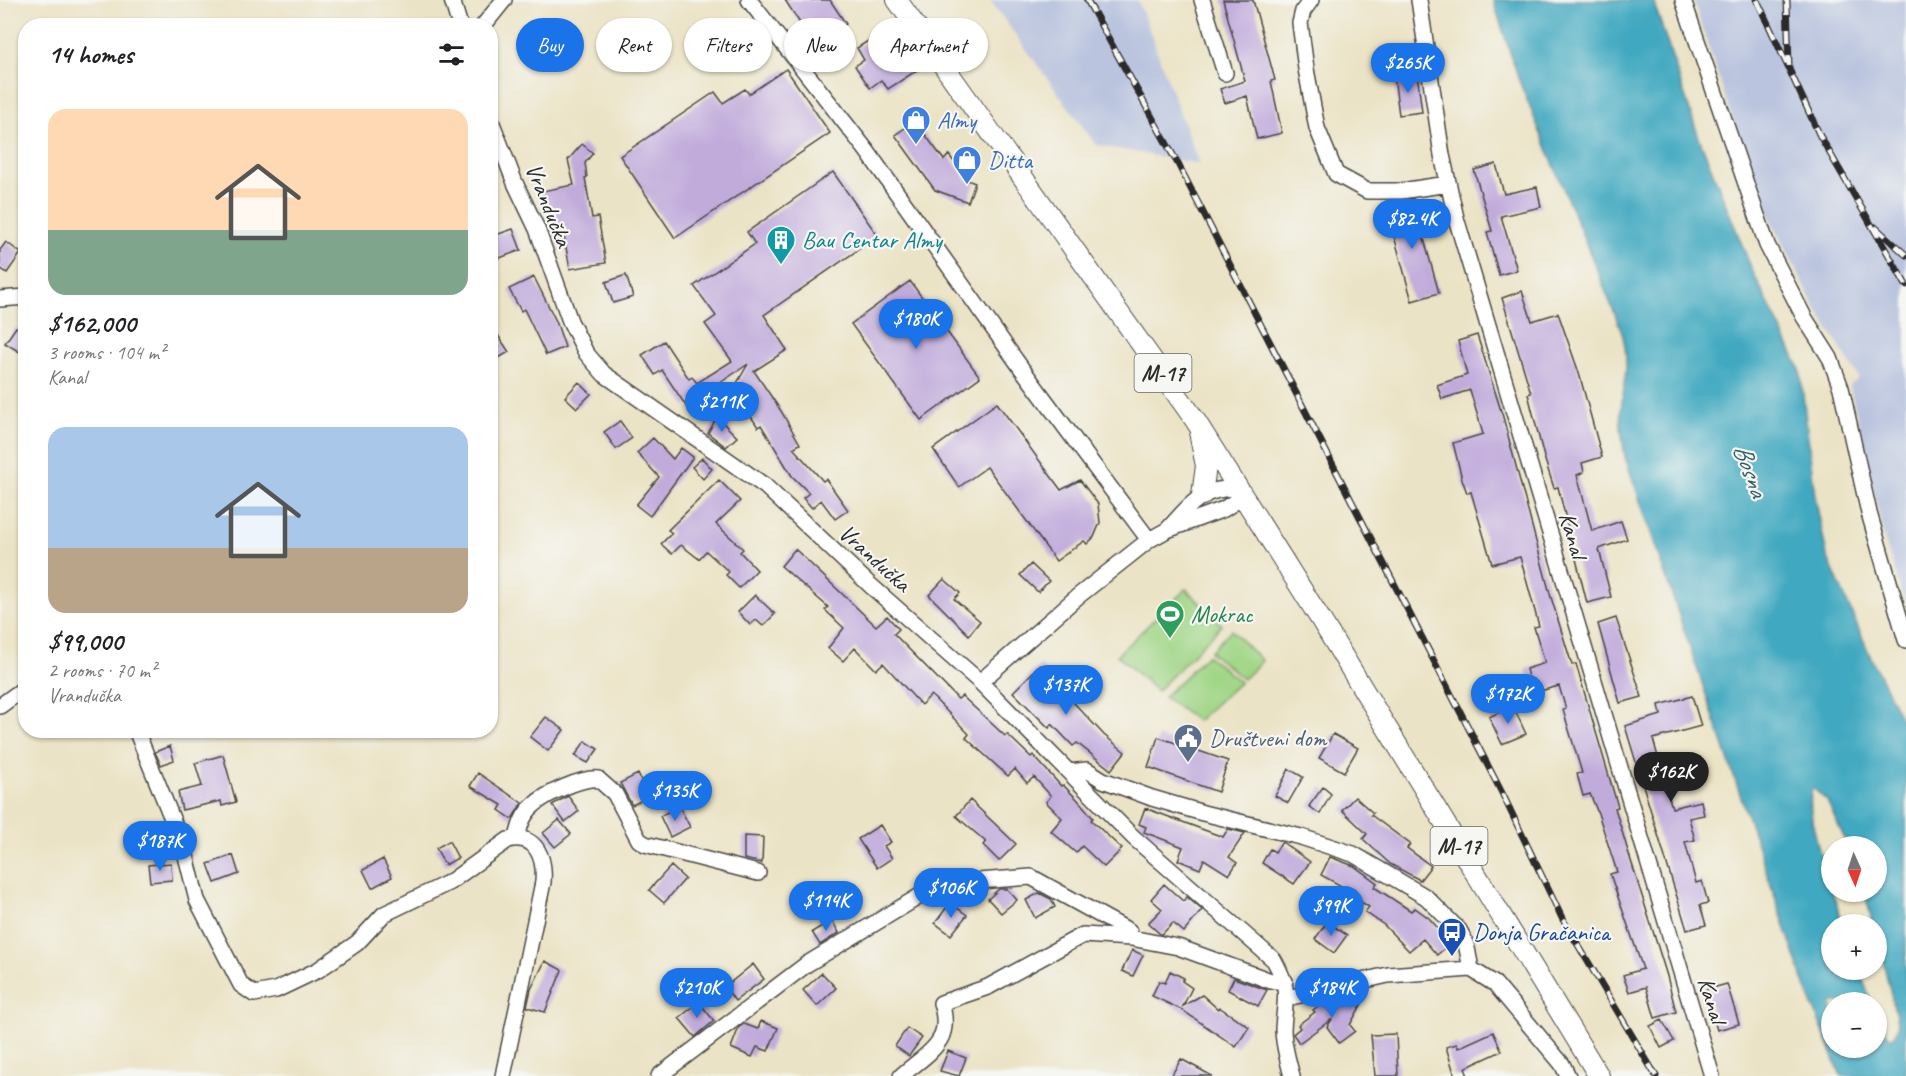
<!DOCTYPE html>
<html lang="en">
<head>
<meta charset="utf-8">
<style>
  :root { --surface:#fff; --page:#f6f6f6; --text:#202124; --muted:#757577; --accent:#1a73e8 }
  body { margin:0; font-family:Caveat,sans-serif; background:var(--page); color:var(--text); height:100vh; display:flex; flex-direction:column; font-size:22px; white-space:nowrap }
  * { box-sizing:border-box; margin:0 }
  p { font-size:20px; color:var(--muted) }
  .icon { flex:none; width:33px; height:33px; fill:none; stroke:currentColor; stroke-width:2; stroke-linecap:round; stroke-linejoin:round }
  .map { position:relative; flex:1; overflow:hidden }
  .drawer { position:absolute; left:18px; top:18px; width:480px; height:720px; display:flex; flex-direction:column; background:var(--surface); border-radius:24px; box-shadow:0 2px 4px #0004 }
  .drawer>* { flex:none }
  .banner { position:absolute; left:516px; top:18px; width:570px; height:54px; display:flex; gap:12px }
  .needle { width:39px; rotate:177deg }
  .controls { position:absolute; left:1821px; top:836px; display:grid; gap:12px }
  .controls a { display:grid; place-items:center; width:66px; height:66px; border-radius:50%; background:var(--surface); box-shadow:0 2px 4px #0004; font-size:30px }
  .price { position:absolute; translate:-50% -51px; padding:0 14px; border-radius:21px; background:var(--accent); color:#fff; font-size:20px; line-height:39px; filter:drop-shadow(0 2px 3px #0008) }
  .price::after { content:''; position:absolute; left:50%; top:36px; width:18px; height:14px; margin-left:-9px; background:inherit; clip-path:polygon(0 0,100% 0,50% 100%) }
  .price.selected { background:#222; color:#fff }
  ul { padding:0; list-style:none }
  li { display:grid; align-content:center; gap:12px; height:318px; padding:0 30px }
  li span { display:grid; place-items:center; height:186px; border-radius:18px; color:#555 }
  li>.icon { margin-inline-start:auto }
  span .icon { width:108px; height:108px; fill:#fffc; stroke-width:1 }
  li b { font-size:26px }
  h2 { display:flex; justify-content:space-between; align-items:center; height:72px; padding:0 30px; font-size:26px }
  .tag { padding:0 21px; border-radius:27px; background:var(--surface); box-shadow:0 2px 4px #0004; font-size:21px; line-height:54px }
  .tag.selected { background:var(--accent); color:#fff }
  .map>svg:first-child { display:block }
  .industrial { fill:#bac4de }
  .green { fill:#a0d686; stroke:#668058; stroke-width:1.5 }
  .water { fill:#40a8c0; stroke:#366a76; stroke-width:1.5; fill-rule:evenodd }
  .building { fill:#c1abdb }
  .lines { fill:none; stroke-linecap:round; stroke-linejoin:round }
  .minor-casing { stroke:#484742; stroke-width:18 }
  .major-casing { stroke:#484742; stroke-width:22 }
  .minor { stroke:#fff; stroke-width:15 }
  .major { stroke:#fff; stroke-width:20 }
  .rail-casing { stroke:#2b2b2b; stroke-width:7 }
  .rail { stroke:#f6f6f2; stroke-width:4.5; stroke-dasharray:14; stroke-linecap:butt }
  .labels { text-anchor:middle; stroke-width:4.5; stroke-linejoin:round; paint-order:stroke }
  .shield { fill:#f6f6f2; stroke:#686867; stroke-width:1.5 }
  .shield-label { font-size:22px; font-weight:bold; fill:#2b2b2b }
  .shop-label { font-size:24px; fill:#366cbe; stroke:#f6f6f2; text-anchor:start }
  .street-label { font-size:24px; fill:#2b2b2b; stroke:#f6f6f2 }
  .culture-label { font-size:24px; fill:#0d838f; stroke:#f6f6f2; text-anchor:start }
  .leisure-label { font-size:24px; fill:#27864d; stroke:#f6f6f2; text-anchor:start }
  .service-label { font-size:24px; fill:#4e5e75; stroke:#f6f6f2; text-anchor:start }
  .transit-label { font-size:24px; fill:#164399; stroke:#f6f6f2; text-anchor:start }
  .water-label { font-size:26px; font-style:italic; fill:#335d67; stroke:#f6f6f2 }
</style>
</head>
<body>
<div class="map">
<svg width="1906" height="1076" viewBox="0 0 1906 1076">
  <rect width="100%" height="100%" fill="#f6f6f2"/>
  <filter id="ink" filterUnits="userSpaceOnUse"><feTurbulence type="fractalNoise" baseFrequency=".0167" numOctaves="2"/><feDisplacementMap in="SourceGraphic" scale="12" xChannelSelector="R" yChannelSelector="G"/><feConvolveMatrix kernelMatrix="1 2 1 2 8 2 1 2 1" color-interpolation-filters="sRGB"/></filter>
  <filter id="wash" filterUnits="userSpaceOnUse"><feTurbulence type="fractalNoise" baseFrequency=".008" numOctaves="4" result="noise"/><feDisplacementMap in="SourceGraphic" scale="24" xChannelSelector="R" yChannelSelector="G"/><feGaussianBlur stdDeviation="1.35" result="paint"/><feColorMatrix in="noise" values="0 0 0 0 0 0 0 0 0 0 0 0 0 0 0 0 0 1.4 0 .05"/><feComposite in="paint" operator="in"/></filter>
  <g filter="url(#wash)">
    <rect width="100%" height="100%" fill="#ebe3c5"/>
    <path class="industrial" d="M990,0H1138L1199,164L1096,145Z
      M1693,0H1906V606L1883,534L1850,386L1859,378L1814,305L1768,214L1735,127Z"/>
    <path class="green" d="M1186,589L1222,625L1157,691L1117,655Z
      M1231,630L1262,661L1243,679L1210,652Z
      M1207,655L1240,682L1197,721L1164,697Z"/>
    <path class="water" d="M1493,0H1653L1698,135L1753,272L1800,369L1815,496L1827,556L1873,662L1906,729V1076H1841L1807,991L1625,457C1623,442 1619,424 1621,409C1625,380 1630,359 1621,329L1520,83ZM1813,788L1827,801L1848,846H1876V891H1864L1873,924H1876L1877,935L1898,1025L1895,1036L1889,1037L1877,1011L1876,1047H1832V1002H1872L1858,969H1832V924H1843C1835,899 1801,810 1813,788Z"/>
    <g id="blocks">
      <path class="building" d="M785,0H830L846,24L814,45Z
        M1223,0H1253L1275,80L1271,81L1282,133L1257,139L1247,96L1225,103L1220,89L1245,81Z
        M891,26L919,69L888,89L881,80L870,88L855,66L864,60L857,48Z
        M786,69L830,133L675,238L620,156L715,92L723,103L745,89L749,94Z
        M1417,73L1422,112L1399,115L1394,76Z
        M915,121L944,160L949,155L967,180L975,183L968,202L935,190L895,135Z
        M582,144L593,153L585,163L587,177L585,178L592,218L598,217L606,263L570,269L562,226L549,229L542,191L574,185L568,160Z
        M1496,164L1504,194L1537,187L1541,207L1501,216L1517,270L1499,275L1487,232L1492,231L1474,170Z
        M833,172L878,236L764,315L787,350L754,371L781,411L800,444L793,448L823,481L826,479L848,510L835,519L821,500L812,508L803,498L809,493L792,476L761,425L758,427L733,390L748,364L686,406L662,370L655,375L642,355L664,341L689,379L692,377L697,383L732,361L705,324L716,316L694,286L755,244L747,232Z
        M1413,199L1439,293L1412,301L1386,207Z
        M513,229L521,250L497,259L490,237Z
        M6,242L21,253L7,273L0,268V250Z
        M626,275L633,297L613,303L606,282Z
        M534,277L556,321L565,347L546,355L524,309L521,311L509,289Z
        M910,281L980,377L921,420L851,324Z
        M1522,291L1532,321L1558,313L1579,373L1602,457L1582,463L1584,472L1577,475L1592,531L1621,521L1627,539L1599,549L1611,597L1587,603L1558,487L1554,488L1544,457L1528,394L1531,393L1502,298Z
        M490,323L509,352L490,363Z
        M16,327L26,334V356L5,343Z
        M1477,335L1503,417L1550,594L1572,665L1576,664L1618,807L1615,808L1627,848L1667,976L1676,1012L1655,1018L1646,987L1629,992L1623,975L1643,969L1610,874L1617,872L1598,813L1590,794L1583,796L1577,774L1582,773L1563,710L1566,709L1559,686L1532,693L1526,669L1545,663L1534,627L1539,626L1520,557L1492,564L1471,492L1467,493L1462,479L1453,443L1483,434L1470,390L1442,399L1437,385L1467,375L1458,341Z
        M579,382L591,394L577,408L565,397Z
        M997,403L1061,490L1080,480L1098,504L1100,523L1094,537L1087,544L1084,541L1056,561L987,467L959,487L933,449Z
        M717,417L737,437L726,447L708,433Z
        M620,421L632,438L616,449L604,432Z
        M653,438L673,459L681,448L693,457L650,516L636,505L659,477L637,453Z
        M702,458L712,469L703,479L692,467Z
        M719,480L740,501L716,524L743,549L740,552L757,570L739,588L726,575L729,572L706,551L699,559L681,545L672,554L661,544L672,533L668,530Z
        M795,549L876,626L887,616L899,629L894,634L958,699L962,696L1005,736L1007,734L1031,757L1033,755L1061,786L1063,785L1078,800L1093,818L1091,820L1122,849L1104,867L1082,846L1076,853L1051,831L1062,818L1046,802L1051,796L1034,777L1027,783L1015,769L1008,776L966,738L969,734L931,695L921,705L883,663L876,670L855,648L843,661L828,648L844,628L825,610L828,607L781,566Z
        M1031,564L1049,581L1038,592L1020,575Z
        M944,579L960,593L954,599L980,621L969,635L929,595Z
        M755,595L775,614L763,626L756,620L750,625L738,612Z
        M1616,618L1642,697L1620,703L1598,624Z
        M1040,665L1076,700L1074,703L1104,735L1125,752L1111,770L1077,743L1073,746L1052,724L1049,728L1013,692Z
        M1692,696L1701,726L1653,739L1672,808L1701,801L1704,815L1689,818L1695,840L1685,842L1696,883L1702,881L1708,903L1700,905L1706,925L1687,930L1625,726L1661,715L1659,705Z
        M1513,706L1526,734L1502,744L1489,717Z
        M546,717L564,730L548,751L530,737Z
        M1333,734L1358,748L1344,772L1319,758Z
        M1158,737L1228,761L1218,792L1148,767Z
        M585,741L598,749L588,763L575,756Z
        M170,746L174,760L161,765L155,752Z
        M223,755L236,802L222,806L221,801L182,810L178,792L202,786L195,763Z
        M1289,769L1303,777L1288,803L1275,796Z
        M478,773L522,803L512,819L499,810L502,805L470,786Z
        M638,774L649,797L632,805L620,783Z
        M1323,787L1331,794L1320,814L1309,806Z
        M568,796L579,811L565,822L552,805Z
        M1355,797L1373,813L1371,815L1410,844L1407,848L1431,866L1420,880L1390,864L1363,839L1367,834L1342,810Z
        M970,800L1016,844L999,861L983,845L986,842L956,816Z
        M679,806L690,827L670,837L660,816Z
        M1145,808L1223,837L1228,829L1245,833L1229,857L1237,863L1229,875L1204,859L1200,869L1178,860L1183,847L1144,832L1146,827L1139,824Z
        M559,820L571,834L555,847L543,833Z
        M880,825L891,842L884,846L892,858L877,868L858,839Z
        M744,836L763,837L762,863L744,859Z
        M449,841L458,858L445,865L436,848Z
        M1282,842L1310,862L1294,884L1262,863L1270,849L1275,852Z
        M233,855L239,874L215,883L208,864Z
        M1330,857L1354,866L1377,883L1374,887L1411,911L1415,908L1429,918L1451,943L1437,955L1423,939L1409,951L1384,925L1365,912L1369,907L1347,893L1349,890L1321,875Z
        M383,859L392,877L372,888L363,870Z
        M171,863L172,880L150,882L148,865Z
        M671,866L685,879L664,903L649,890Z
        M1164,884L1183,901L1187,897L1202,910L1184,932L1173,923L1162,934H1160L1148,923L1162,909L1151,899Z
        M999,889H1007L1017,900L1001,913L988,899Z
        M1039,893L1051,899L1055,907L1035,918L1026,900Z
        M950,903L967,915L951,935L935,923Z
        M832,920L839,933L820,945L812,932Z
        M1327,922L1347,935L1334,953L1315,939Z
        M1132,950L1143,955L1133,976L1122,971Z
        M545,961L562,970L545,1012L527,1007L531,989Z
        M753,964L764,979L735,1001L725,987Z
        M1170,971L1184,978L1182,981L1192,988L1183,1006L1202,995L1218,1009L1219,1007L1249,1027L1236,1047L1182,1010L1152,996L1159,981L1165,983Z
        M822,973L836,988L817,1006L803,990Z
        M1234,978L1267,990L1258,1006L1228,990Z
        M1727,984L1739,1024L1717,1030L1705,990Z
        M1355,993L1365,998L1350,1025L1355,1031L1339,1043L1327,1027L1332,1019L1299,1043L1293,1034L1300,1028L1298,1025L1315,1012L1313,1010L1323,1003L1333,1016L1344,995Z
        M699,1002L714,1021L695,1037L679,1018Z
        M1662,1020L1674,1041L1661,1048L1650,1026Z
        M761,1021L778,1028L768,1051L757,1047L752,1057L731,1048L739,1027L744,1024L758,1029Z
        M907,1028L922,1038L909,1056L895,1046Z
        M1493,1032L1502,1051L1465,1068L1468,1076H1455L1446,1047L1457,1044L1458,1048Z
        M1396,1034L1398,1076H1375L1371,1035Z
        M948,1051L966,1058L959,1076L940,1071Z
        M1181,1059L1212,1076H1171Z"/>
    </g>
  </g>
  <g filter="url(#ink)">
    <use href="#blocks" fill-opacity="0" stroke="#484742" stroke-width="1.5"/>
    <g class="lines">
      <g class="minor-casing">
        <path id="minor" d="M452,0L460,26
          M749,0L867,151L1022,369L1149,540
          M1202,0L1225,73
          M1311,0L1303,11L1300,23L1306,69L1317,128L1336,174L1367,191H1401L1448,184
          M1419,0L1442,155L1456,218L1712,1076
          M1683,0L1767,245L1804,317L1830,358L1841,388L1869,513L1906,640
          M483,26L504,0
          M490,118L515,183L537,229L570,321L586,353L604,374L765,486L870,585L980,682L1133,837L1274,960C1291,991 1285,995 1283,1029C1283,1044 1288,1061 1292,1076
          M0,299L26,297
          M1168,529C1191,504 1201,488 1237,488
          M980,682L1077,597L1149,540L1167,530L1224,509L1242,497
          M0,706L26,687
          M136,730L184,848L197,900L241,985L254,994L276,990L318,970L357,943L384,914L450,882L508,840C537,833 545,859 543,882L503,1076
          M1069,772L1087,770L1103,780L1152,798L1203,813L1301,837L1353,854L1426,897L1459,930L1466,943L1471,969
          M517,838C520,825 523,814 534,805C545,794 583,777 598,779L615,794L639,840L645,844L758,873
          M1287,998L1388,975L1471,969L1495,984L1562,1064L1568,1076
          M659,1076L807,964L925,893L978,881L1031,877L1129,931L1131,938
          M901,1076C927,1053 954,1043 941,1003L988,987L1083,935L1131,938L1178,947L1271,981H1285"/>
      </g>
      <g class="major-casing">
        <path id="major" d="M897,0L1195,420L1321,620L1599,1076
          M1200,437L1206,466L1202,495"/>
      </g>
      <use href="#minor" class="minor"/>
      <use href="#major" class="major"/>
      <g class="rail-casing">
        <path id="rail" d="M1087,0L1178,164L1502,793L1562,918L1656,1076
          M1757,0L1820,136L1906,285
          M1787,0L1789,66
          M1875,227L1906,255"/>
      </g>
      <use href="#rail" class="rail"/>
    </g>
  </g>
  <defs>
    <g id="shop-pin" transform="scale(1.5)"><path d="M0 17L-7.5 6A9.5 9.5 0 1 1 7.5 6Z" fill="#3f7fe0" stroke="#f6f6f2"/><path d="M-5-2.5h2.3a2.7 3.5 0 0 1 5.4 0H5L5.5 6h-11ZM-1.5-2.5h3a1.5 2.3 0 0 0-3 0Z" fill="#fff"/></g>
    <g id="building-pin" transform="scale(1.5)"><path d="M0 17L-7.5 6A9.5 9.5 0 1 1 7.5 6Z" fill="#0f9aa8" stroke="#f6f6f2"/><path d="M-4-6H4V6H1V3H-1V6H-4ZM-2.5-4.3h1.7v1.8h-1.7ZM.8-4.3h1.7v1.8H.8ZM-2.5-1h1.7V.8h-1.7ZM.8-1h1.7V.8H.8Z" fill="#fff"/></g>
    <g id="stadium-pin" transform="scale(1.5)"><path d="M0 17L-7.5 6A9.5 9.5 0 1 1 7.5 6Z" fill="#2e9e5b" stroke="#f6f6f2"/><path d="M0-5a6.5 5 0 1 0 0 10a6.5 5 0 1 0 0-10ZM-3.5-1.8h7v3.6h-7Z" fill="#fff"/></g>
    <g id="civic-pin" transform="scale(1.5)"><path d="M0 17L-7.5 6A9.5 9.5 0 1 1 7.5 6Z" fill="#5c6f8a" stroke="#f6f6f2"/><path d="M-.6-6.5H3V-4.5H.6V-3L4-1V1h2V6H-6V1h2V-1L-.6-3ZM-1.2 2.5V6h2.4V2.5Z" fill="#fff"/></g>
    <g id="bus-pin" transform="scale(1.5)"><path d="M0 17L-7.5 6A9.5 9.5 0 1 1 7.5 6Z" fill="#1a4fb4" stroke="#f6f6f2"/><path d="M-5-6H5V4H4V6H2V4H-2V6H-4V4H-5ZM-3.5-4V0h7V-4ZM-3.5 1.2v1.5H-2V1.2ZM2 1.2v1.5H3.5V1.2Z" fill="#fff"/></g>
  </defs>
  <g fill-rule="evenodd">
    <use href="#shop-pin" x="916" y="120"/>
    <use href="#shop-pin" x="967" y="160"/>
    <use href="#building-pin" x="781" y="240"/>
    <use href="#stadium-pin" x="1170" y="614"/>
    <use href="#civic-pin" x="1188" y="738"/>
    <use href="#bus-pin" x="1452" y="932"/>
  </g>
  <g class="labels">
    <g class="shield">
      <rect x="1134.5" y="354" width="57" height="38" rx="4.5"/>
      <rect x="1430.5" y="827" width="57" height="38" rx="4.5"/>
    </g>
    <g class="shield-label">
      <text x="1163" y="381">M-17</text>
      <text x="1459" y="854">M-17</text>
    </g>
    <g class="shop-label">
      <text x="937" y="128">Almy</text>
      <text x="988" y="168">Ditta</text>
    </g>
    <g class="street-label">
      <text transform="translate(549 205) rotate(68)" y="8">Vrandučka</text>
      <text transform="translate(1573 535) rotate(74)" y="8">Kanal</text>
      <text transform="translate(875 558) rotate(42)" y="8">Vrandučka</text>
      <text transform="translate(1712 1000) rotate(73)" y="8">Kanal</text>
    </g>
    <g class="culture-label">
      <text x="802" y="248">Bau Centar Almy</text>
    </g>
    <g class="leisure-label">
      <text x="1191" y="622">Mokrac</text>
    </g>
    <g class="service-label">
      <text x="1209" y="746">Društveni dom</text>
    </g>
    <g class="transit-label">
      <text x="1473" y="940">Donja Gračanica</text>
    </g>
    <g class="water-label">
      <text transform="translate(1751 470) rotate(70)" y="9">Bosna</text>
    </g>
  </g>
</svg>
<div class="controls">
<a><svg class="needle" viewBox="-14 -14 28 28"><path d="M0-13l5 13h-10z" fill="#e53935"/><path d="M0 13l5-13h-10z" fill="#757577"/></svg></a>
<a>+</a>
<a>−</a>
</div>
<b class="price" style="left:1408px;top:94px">$265K</b>
<b class="price" style="left:1412px;top:250px">$82.4K</b>
<b class="price" style="left:916px;top:350px">$180K</b>
<b class="price" style="left:722px;top:433px">$211K</b>
<b class="price" style="left:1066px;top:716px">$137K</b>
<b class="price" style="left:1508px;top:725px">$172K</b>
<b class="price selected" style="left:1671px;top:803px">$162K</b>
<b class="price" style="left:675px;top:822px">$135K</b>
<b class="price" style="left:160px;top:872px">$187K</b>
<b class="price" style="left:951px;top:919px">$106K</b>
<b class="price" style="left:826px;top:932px">$114K</b>
<b class="price" style="left:1331px;top:937px">$99K</b>
<b class="price" style="left:697px;top:1019px">$210K</b>
<b class="price" style="left:1332px;top:1019px">$184K</b>
<div class="banner">
<a class="tag selected">Buy</a>
<a class="tag">Rent</a>
<a class="tag">Filters</a>
<a class="tag">New</a>
<a class="tag">Apartment</a>
</div>
<section class="drawer">
<h2>14 homes<svg class="icon" aria-label="filters" viewBox="0 0 24 24"><path d="M4 7h16M4 17h16"/><circle cx="9" cy="7" r="2"/><circle cx="15" cy="17" r="2"/></svg></h2>
<ul>
<li><span style="background:linear-gradient(#ffd9b3 65%,#7fa58c 0)"><svg class="icon" aria-label="home" viewBox="0 0 24 24"><path d="M3 11l9-7 9 7M6 9v11h12V9"/></svg></span><div><b>$162,000</b><p>3 rooms · 104 m²</p><p>Kanal</p></div></li>
<li><span style="background:linear-gradient(#a9c7e8 65%,#b9a48a 0)"><svg class="icon" aria-label="home" viewBox="0 0 24 24"><path d="M3 11l9-7 9 7M6 9v11h12V9"/></svg></span><div><b>$99,000</b><p>2 rooms · 70 m²</p><p>Vrandučka</p></div></li>
</ul>
</section>
</div>
</body>
</html>
